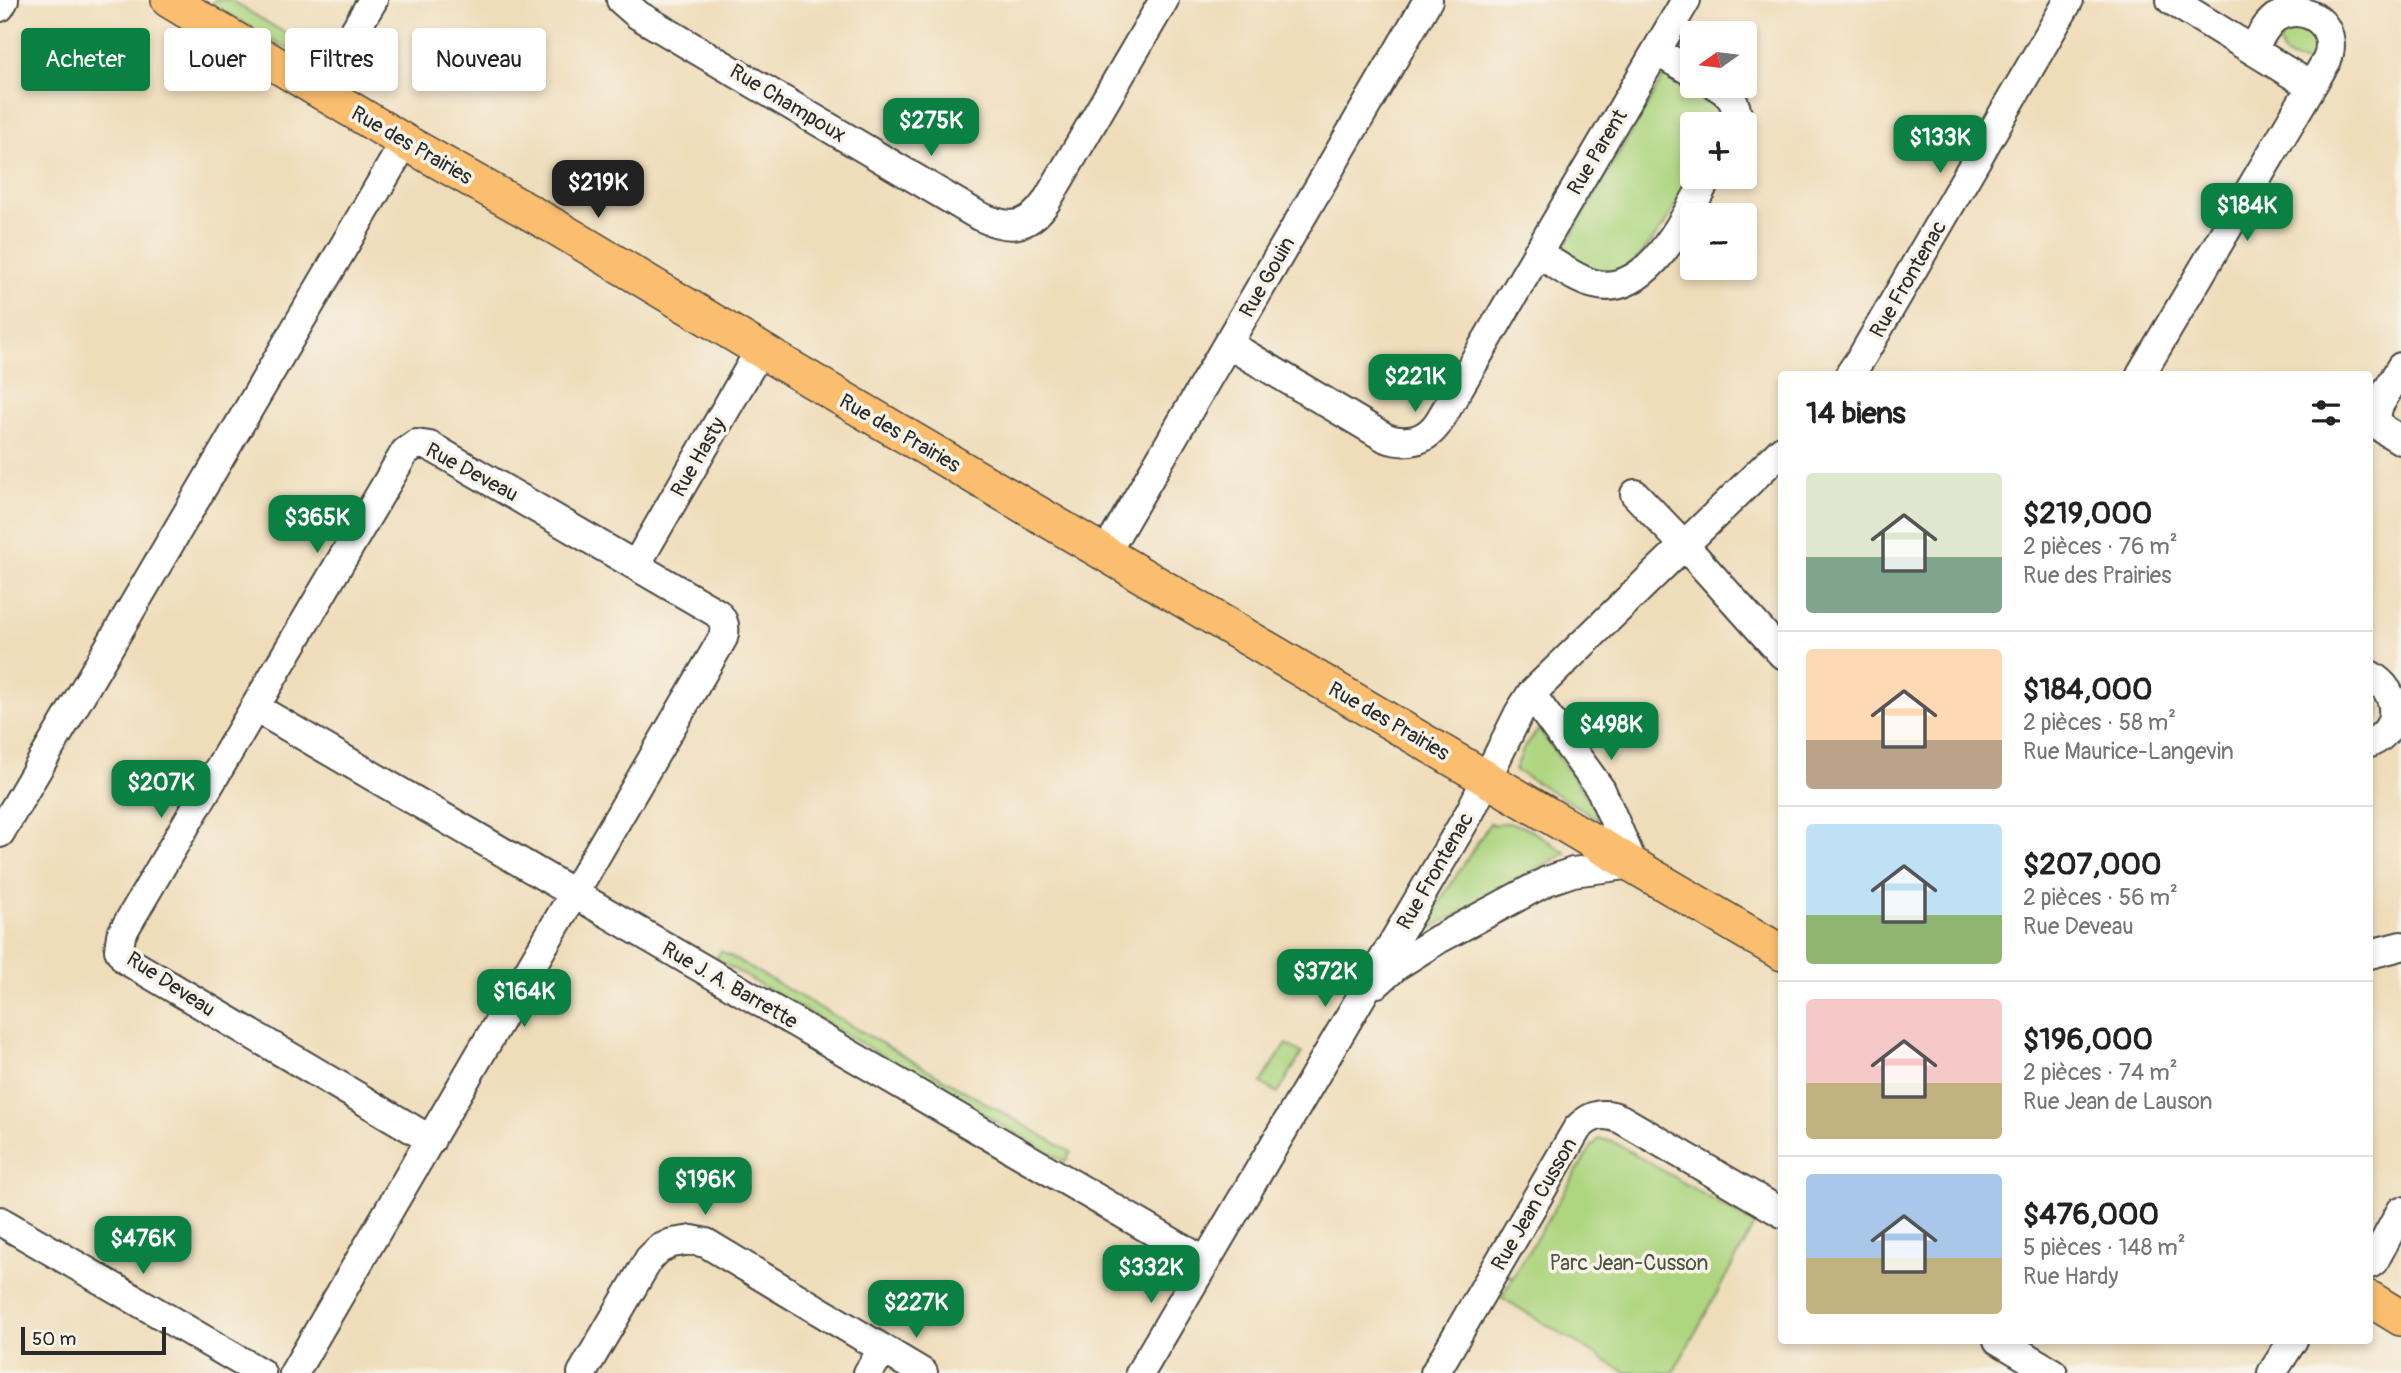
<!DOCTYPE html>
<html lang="fr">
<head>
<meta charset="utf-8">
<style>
  :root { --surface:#fff; --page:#f6f6f6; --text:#222; --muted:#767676; --line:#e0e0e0; --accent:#0b8043 }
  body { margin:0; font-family:Pangolin,sans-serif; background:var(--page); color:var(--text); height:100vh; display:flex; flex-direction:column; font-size:26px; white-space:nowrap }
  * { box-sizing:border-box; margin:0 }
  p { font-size:23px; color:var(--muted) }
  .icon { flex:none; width:38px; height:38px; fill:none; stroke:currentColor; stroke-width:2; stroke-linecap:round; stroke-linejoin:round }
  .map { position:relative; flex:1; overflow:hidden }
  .panel { position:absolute; left:1778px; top:371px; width:595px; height:973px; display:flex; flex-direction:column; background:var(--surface); border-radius:7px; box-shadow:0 4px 10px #0003 }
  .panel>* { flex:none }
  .top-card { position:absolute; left:21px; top:28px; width:665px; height:63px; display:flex; gap:14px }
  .needle { width:46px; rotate:256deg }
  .buttons { position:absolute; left:1680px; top:21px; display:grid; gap:14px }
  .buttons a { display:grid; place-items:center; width:77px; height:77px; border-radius:7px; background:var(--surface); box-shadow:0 4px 10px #0003; font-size:35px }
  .scale { position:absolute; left:21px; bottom:18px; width:145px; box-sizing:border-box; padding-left:7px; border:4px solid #2b2b2b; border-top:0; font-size:19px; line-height:24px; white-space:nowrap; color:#2b2b2b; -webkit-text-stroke:5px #f7f3e8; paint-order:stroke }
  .price { position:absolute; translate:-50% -60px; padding:0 16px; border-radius:14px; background:var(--accent); color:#fff; font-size:23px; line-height:46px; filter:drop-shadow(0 2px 4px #0008) }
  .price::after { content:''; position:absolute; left:50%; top:42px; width:21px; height:16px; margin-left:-10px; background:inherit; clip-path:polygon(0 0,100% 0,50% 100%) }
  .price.current { background:#222; color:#fff }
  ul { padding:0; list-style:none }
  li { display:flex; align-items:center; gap:21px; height:175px; padding:0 28px }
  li+li { border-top:2px solid var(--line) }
  li span { display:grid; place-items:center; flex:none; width:196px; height:140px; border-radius:7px; color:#555 }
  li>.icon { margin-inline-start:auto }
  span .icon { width:84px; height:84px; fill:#fffc; stroke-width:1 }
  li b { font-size:30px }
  h2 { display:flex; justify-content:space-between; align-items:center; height:84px; padding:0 28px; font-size:30px }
  .pill { padding:0 24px; border-radius:7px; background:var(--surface); box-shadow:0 4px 10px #0003; font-size:24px; line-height:63px }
  .pill.current { background:var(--accent); color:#fff }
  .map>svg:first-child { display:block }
  .green { fill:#aed680; stroke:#6c8056; stroke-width:2 }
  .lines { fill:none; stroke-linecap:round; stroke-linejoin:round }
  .minor-casing { stroke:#484640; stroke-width:32 }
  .major-casing { stroke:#484640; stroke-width:38 }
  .minor { stroke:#fff; stroke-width:28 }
  .major { stroke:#fbbd6e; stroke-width:35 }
  .labels { text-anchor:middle; stroke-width:7; stroke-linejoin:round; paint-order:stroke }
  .street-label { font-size:21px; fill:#2b2b2b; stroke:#f7f3e8 }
  .park-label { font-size:21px; fill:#4c5640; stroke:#f7f3e8 }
</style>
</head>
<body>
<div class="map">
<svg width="2401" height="1373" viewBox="0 0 2401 1373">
  <rect width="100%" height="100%" fill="#f7f3e8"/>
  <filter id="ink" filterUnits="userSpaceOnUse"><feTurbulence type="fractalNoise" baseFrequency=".0143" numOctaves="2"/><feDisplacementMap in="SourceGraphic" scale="14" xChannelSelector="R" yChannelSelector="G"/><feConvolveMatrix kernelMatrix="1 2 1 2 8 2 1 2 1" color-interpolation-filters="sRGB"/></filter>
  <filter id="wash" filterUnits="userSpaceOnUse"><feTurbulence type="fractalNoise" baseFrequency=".00686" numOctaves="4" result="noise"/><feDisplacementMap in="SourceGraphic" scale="28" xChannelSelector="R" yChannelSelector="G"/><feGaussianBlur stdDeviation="1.57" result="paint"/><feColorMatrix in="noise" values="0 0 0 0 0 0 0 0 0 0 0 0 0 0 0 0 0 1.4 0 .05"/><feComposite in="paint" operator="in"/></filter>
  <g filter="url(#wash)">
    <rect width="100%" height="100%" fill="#efddba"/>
    <path class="green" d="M214,0H230L318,53L309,58L300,56L212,4Z
      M2300,25L2315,33L2319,48L2307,62C2287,60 2272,50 2285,30Z
      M1666,73C1684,84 1728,100 1721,124H1692V176L1665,224L1637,260L1620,272L1593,271L1562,252Z
      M2370,692C2383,702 2383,717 2370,728Z
      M1539,729L1598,813V816L1595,817L1515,770L1524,748Z
      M1490,823L1494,825C1519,816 1546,841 1566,853L1430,929L1427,928L1426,923Z
      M721,951L1071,1152L1065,1162L716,959Z
      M1286,1044L1302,1053L1278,1093L1261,1083Z
      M1599,1139L1612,1141L1737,1214L1748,1194L1737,1215L1755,1224L1673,1373H1626L1501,1297L1513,1278L1496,1268L1513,1277L1592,1146Z"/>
  </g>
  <g filter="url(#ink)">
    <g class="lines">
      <g class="minor-casing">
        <path id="minor" d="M621,0L638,15L979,216C1007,229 1027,230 1046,202L1164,0
          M2171,0L2311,86
          M0,7L4,0
          M1656,51L1692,72
          M1717,86C1732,95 1739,106 1736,124
          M320,89L373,0
          M1537,253C1555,263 1574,279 1594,284C1649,299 1686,214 1708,177
          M1228,344L1386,438C1409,446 1428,440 1440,420L1686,0
          M2401,367L2378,407L2376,419L2383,429L2401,440
          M1850,374L1863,355L2069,0
          M2141,374L2327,60C2340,26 2307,0 2275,18C2266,25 2259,38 2253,49
          M1635,494L1684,545L1782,654
          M1105,554L1428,0
          M636,565L760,350
          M2370,675C2401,692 2401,730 2370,743
          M256,708L1204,1261
          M0,833L405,142
          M2370,954L2401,946
          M1377,983L1396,966L1437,940L1547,881L1573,872L1633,864L1601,790L1531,694
          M0,1221L261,1373
          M2370,1264L2374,1261L2401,1211
          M1998,1340L2053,1373
          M294,1373L723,638C726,628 725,621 717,613L430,446L416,444L405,452L121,935L119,950L126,960L431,1140
          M582,1373L649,1259L659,1249L672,1243L692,1240L706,1243L923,1373
          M868,1373L883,1349
          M1140,1373L1470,812L1519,713L1531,694L1782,450
          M1435,1373L1577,1129C1590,1115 1603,1111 1621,1119L1782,1213
          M2272,1373L2293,1340"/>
      </g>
      <g class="major-casing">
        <path id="major" d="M169,0L405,142L559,229L779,361L1782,953
          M2370,1299L2401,1318"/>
      </g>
      <use href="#minor" class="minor"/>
      <use href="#major" class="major"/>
    </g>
  </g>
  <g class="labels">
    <g class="street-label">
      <text transform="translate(788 103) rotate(31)" y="7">Rue Champoux</text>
      <text transform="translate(412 145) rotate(30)" y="7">Rue des Prairies</text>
      <text transform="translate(1597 152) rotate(-59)" y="7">Rue Parent</text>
      <text transform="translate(1267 277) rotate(-60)" y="7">Rue Gouin</text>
      <text transform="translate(1908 279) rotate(-60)" y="7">Rue Frontenac</text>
      <text transform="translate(900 433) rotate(30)" y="7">Rue des Prairies</text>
      <text transform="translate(698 457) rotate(-60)" y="7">Rue Hasty</text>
      <text transform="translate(472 472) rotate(28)" y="7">Rue Deveau</text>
      <text transform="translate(1389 721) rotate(30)" y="7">Rue des Prairies</text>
      <text transform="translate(1435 871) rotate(-60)" y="7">Rue Frontenac</text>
      <text transform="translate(171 984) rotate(33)" y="7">Rue Deveau</text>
      <text transform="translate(730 985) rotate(30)" y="7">Rue J. A. Barrette</text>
      <text transform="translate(1534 1204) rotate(-60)" y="7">Rue Jean Cusson</text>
    </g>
    <g class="park-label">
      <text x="1629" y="1270">Parc Jean-Cusson</text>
    </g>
  </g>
</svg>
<div class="buttons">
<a><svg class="needle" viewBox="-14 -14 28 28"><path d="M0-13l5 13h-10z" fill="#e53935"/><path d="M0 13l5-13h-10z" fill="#767676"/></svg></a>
<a>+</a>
<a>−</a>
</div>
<div class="scale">50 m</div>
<b class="price" style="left:931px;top:158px">$275K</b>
<b class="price" style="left:1940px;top:175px">$133K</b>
<b class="price current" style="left:598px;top:220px">$219K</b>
<b class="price" style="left:2247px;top:243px">$184K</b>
<b class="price" style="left:1415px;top:414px">$221K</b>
<b class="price" style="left:317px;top:555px">$365K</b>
<b class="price" style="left:1611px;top:762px">$498K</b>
<b class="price" style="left:161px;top:820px">$207K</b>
<b class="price" style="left:1325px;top:1009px">$372K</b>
<b class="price" style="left:524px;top:1029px">$164K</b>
<b class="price" style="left:705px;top:1217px">$196K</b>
<b class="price" style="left:143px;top:1276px">$476K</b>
<b class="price" style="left:1151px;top:1305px">$332K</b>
<b class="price" style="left:916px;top:1340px">$227K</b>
<div class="top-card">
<a class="pill current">Acheter</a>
<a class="pill">Louer</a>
<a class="pill">Filtres</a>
<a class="pill">Nouveau</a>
</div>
<section class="panel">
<h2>14 biens<svg class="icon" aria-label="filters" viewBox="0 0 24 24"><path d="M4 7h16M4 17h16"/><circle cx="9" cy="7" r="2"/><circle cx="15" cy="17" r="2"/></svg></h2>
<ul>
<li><span style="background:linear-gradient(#dfe7d0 60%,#7fa58c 0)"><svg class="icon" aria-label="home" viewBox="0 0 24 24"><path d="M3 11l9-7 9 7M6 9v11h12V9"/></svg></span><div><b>$219,000</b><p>2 pièces · 76 m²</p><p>Rue des Prairies</p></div></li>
<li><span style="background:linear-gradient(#ffd9b3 65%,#b9a48a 0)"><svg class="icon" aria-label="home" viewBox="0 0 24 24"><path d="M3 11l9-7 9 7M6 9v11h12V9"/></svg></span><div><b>$184,000</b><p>2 pièces · 58 m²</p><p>Rue Maurice-Langevin</p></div></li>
<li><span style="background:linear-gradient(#bfe0f5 65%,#8fb573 0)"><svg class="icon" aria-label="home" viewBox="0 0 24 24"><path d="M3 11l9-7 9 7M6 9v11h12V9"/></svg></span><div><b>$207,000</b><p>2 pièces · 56 m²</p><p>Rue Deveau</p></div></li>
<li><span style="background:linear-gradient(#f6c9c9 60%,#c2b280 0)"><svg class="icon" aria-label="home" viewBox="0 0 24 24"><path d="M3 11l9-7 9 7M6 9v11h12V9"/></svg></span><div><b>$196,000</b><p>2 pièces · 74 m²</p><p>Rue Jean de Lauson</p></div></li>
<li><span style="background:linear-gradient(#a9c7e8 60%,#c2b280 0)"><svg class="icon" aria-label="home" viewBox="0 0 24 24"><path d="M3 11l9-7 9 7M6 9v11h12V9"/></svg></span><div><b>$476,000</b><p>5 pièces · 148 m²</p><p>Rue Hardy</p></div></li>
</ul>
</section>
</div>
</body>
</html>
